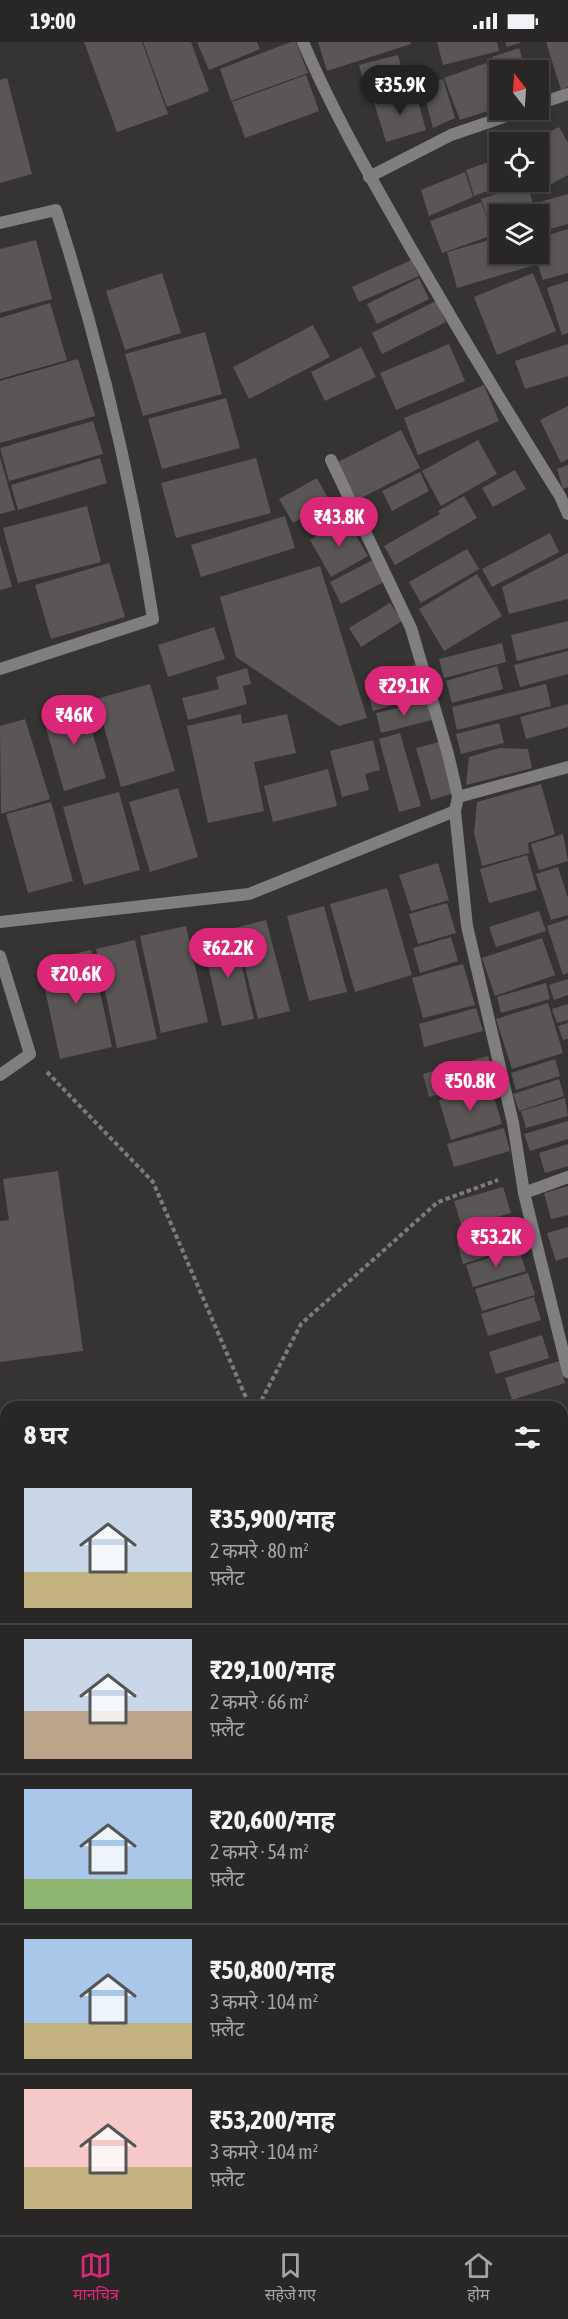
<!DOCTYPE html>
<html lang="hi">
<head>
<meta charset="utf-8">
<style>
  :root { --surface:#282726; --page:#343332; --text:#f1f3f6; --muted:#a5a5a7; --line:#444443; --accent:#db2777 }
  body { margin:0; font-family:"Asap Condensed","Noto Sans Devanagari",sans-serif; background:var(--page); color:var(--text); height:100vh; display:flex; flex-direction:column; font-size:22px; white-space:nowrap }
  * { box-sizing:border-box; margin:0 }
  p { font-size:20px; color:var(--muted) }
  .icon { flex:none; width:33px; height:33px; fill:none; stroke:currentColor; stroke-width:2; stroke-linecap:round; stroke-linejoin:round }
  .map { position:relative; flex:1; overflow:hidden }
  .panel { position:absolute; left:0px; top:1359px; width:568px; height:834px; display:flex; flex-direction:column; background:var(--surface); border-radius:18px 18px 0 0; box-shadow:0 3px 9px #0003,0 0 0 2px var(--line) }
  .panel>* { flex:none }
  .needle { width:39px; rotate:343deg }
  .buttons { position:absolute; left:489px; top:18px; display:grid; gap:12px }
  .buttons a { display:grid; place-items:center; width:60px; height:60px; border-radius:0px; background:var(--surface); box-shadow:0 3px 9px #0003,0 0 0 2px var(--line); font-size:30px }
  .price { position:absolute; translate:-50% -51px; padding:0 14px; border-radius:21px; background:var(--accent); color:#fff; font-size:20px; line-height:39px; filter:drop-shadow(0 2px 3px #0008) }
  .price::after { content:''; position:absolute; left:50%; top:36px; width:18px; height:14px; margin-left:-9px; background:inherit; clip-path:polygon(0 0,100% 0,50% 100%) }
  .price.current { background:#222; color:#fff }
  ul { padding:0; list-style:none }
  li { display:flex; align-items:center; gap:18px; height:150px; padding:0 24px }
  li+li { border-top:2px solid var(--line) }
  li span { display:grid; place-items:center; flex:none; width:168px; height:120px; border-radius:0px; color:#555 }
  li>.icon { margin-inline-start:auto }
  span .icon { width:72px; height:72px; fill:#fffc; stroke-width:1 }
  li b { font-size:26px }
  h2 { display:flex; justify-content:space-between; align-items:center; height:72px; padding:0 24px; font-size:26px }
  .status { display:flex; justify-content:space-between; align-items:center; height:42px; padding:0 30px; background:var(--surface); direction:ltr }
  .status svg { height:16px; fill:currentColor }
  .tab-bar { display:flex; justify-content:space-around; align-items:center; height:84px; border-top:2px solid var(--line); background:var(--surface); font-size:16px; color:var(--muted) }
  .tab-bar a { display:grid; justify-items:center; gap:3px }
  .tab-bar .current { color:var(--accent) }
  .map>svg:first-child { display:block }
  .building { fill:#595655 }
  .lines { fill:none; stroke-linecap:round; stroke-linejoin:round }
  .path { stroke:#7d7b7a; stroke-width:4; stroke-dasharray:4.5 3; stroke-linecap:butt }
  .minor { stroke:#807e7e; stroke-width:12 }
</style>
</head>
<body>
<div class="status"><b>19:00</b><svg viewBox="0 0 49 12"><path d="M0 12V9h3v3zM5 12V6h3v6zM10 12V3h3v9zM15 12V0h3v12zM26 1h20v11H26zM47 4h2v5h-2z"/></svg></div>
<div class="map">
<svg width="568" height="2193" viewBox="0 0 568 2193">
  <rect width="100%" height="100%" fill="#363432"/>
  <path class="building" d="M84,0H142L168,72L117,90Z
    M143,0H191L209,49L167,65Z
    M197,0H257L260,7L209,28Z
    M291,0H296L308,31L231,59L220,27Z
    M318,0H410L411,2L327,29Z
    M437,0H497L499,9L443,23Z
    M505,0H520V1L507,5Z
    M546,0H568V45L561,48Z
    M519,6L526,28H500L499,38L492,15Z
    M398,13L407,44L368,55L359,23Z
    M486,21L500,65L460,78L444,36Z
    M306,33L319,69L245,96L232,60Z
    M7,36L32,132L0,141V38Z
    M443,37L455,76L433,86L422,45Z
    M415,48L426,88L386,100L374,60Z
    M559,85L568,101V133L544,146L538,135V100H530Z
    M500,116V140H511L474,154L466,128Z
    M465,130L473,155L429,174L421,148Z
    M527,142L533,162L568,152V182L543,189L538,172H500V187L492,190L493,193L442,211L430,179L481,160L491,185L481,157Z
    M568,187V231L543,238L534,212H538V196Z
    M500,195V212H532L535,223L457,246L447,210Z
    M36,198L52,257L0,271V207Z
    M411,218L419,234L359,260L352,245Z
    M162,231L181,291L125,308L106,249Z
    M533,231L556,289L497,313L474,255Z
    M419,236L429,257L377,282L367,262Z
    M568,239V291L562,293L547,246Z
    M436,259L446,280L382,312L372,291Z
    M50,261L67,318L0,337V276Z
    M313,283L330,315L249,357L233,325Z
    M205,290L222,352L143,374L125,312Z
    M449,302L465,339L396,368L380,331Z
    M568,302V334L525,347L515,319Z
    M361,305L376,335L325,359L311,330Z
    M78,317L95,374L0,401V339Z
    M484,343L499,379L418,413L404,376Z
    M226,356L240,406L162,427L148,377Z
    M568,364V417L561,421L540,378Z
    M93,379L103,412L9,439L0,406Z
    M401,388L420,426L357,458L338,420Z
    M478,398L497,432L441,464L422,429Z
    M0,415L15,468L0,472Z
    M100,416L107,441L18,468L11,443Z
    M256,416L271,471L176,496L161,441Z
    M568,423V445L563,447L557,427Z
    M515,428L526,447L493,465L482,446Z
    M420,430L429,449L392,469L382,449Z
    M317,436L330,460L293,481L279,457Z
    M464,454L477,476L395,523L384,504L440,472L438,469Z
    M87,464L101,520L18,541L3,486Z
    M285,474L295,506L201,535L191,503Z
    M346,477L368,514L331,535L310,498Z
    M550,491L559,510L492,545L482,527Z
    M0,502L12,545L0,548Z
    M467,507L479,527L421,561L409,540Z
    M568,511V557L509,572L502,545Z
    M373,518L384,540L341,562L330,540Z
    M109,521L125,575L51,597L35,543Z
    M320,524L367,676L339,684L236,615L220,555Z
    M477,532L502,574L444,609L419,567Z
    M390,561L402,579L361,605L349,586Z
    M568,579V606L517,619L511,593Z
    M214,585L225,617L168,635L158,603Z
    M502,601L506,620L444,636L439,617Z
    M568,609V632L520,645L514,623Z
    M417,622L427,653L373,669L364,638Z
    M497,624L503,647L452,661L446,639Z
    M247,626L251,642L243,644L247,662L188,678L182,656L219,647L216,635Z
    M150,642L175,729L121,745L96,657Z
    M546,642L551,664L457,688L452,665Z
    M427,659L432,678L381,691L376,671Z
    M83,660L106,736L64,749L42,672Z
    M568,662V685L526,697L520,675Z
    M241,672L242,682L287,672L296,711L254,720L264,769L208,781L187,684Z
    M25,677L50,757L1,772L0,684Z
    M499,681L504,701L461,712L456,692Z
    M400,691L421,764L399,770L379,697Z
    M373,698L380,728L365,732L369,748L342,755L330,709Z
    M439,700L454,751L431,758L416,706Z
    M499,706L528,707L532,726L466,743L469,715Z
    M328,727L337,764L273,780L264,744Z
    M541,742L555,792L528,801L529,811L482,824L474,791L477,760Z
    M178,746L198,815L150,830L129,760Z
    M119,750L140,828L84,843L63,765Z
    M51,760L73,839L28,851L6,772Z
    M563,792L568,819L539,828L531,802Z
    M527,813L537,848L489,861L480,827Z
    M438,821L449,858L411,869L399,833Z
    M558,825L568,856V873L551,878L536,832Z
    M387,846L412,933L355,950L330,862Z
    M447,861L456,891L418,902L409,872Z
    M324,864L347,950L309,959L287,874Z
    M539,869L546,889L496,905L489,885Z
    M568,877V931L563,933L547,884Z
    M266,878L290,969L258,977L235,886Z
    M186,884L208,980L161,991L140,894Z
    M234,889L254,977L222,984L202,897Z
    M451,895L458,919L420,931L413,906Z
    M542,896L555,933L495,954L482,916Z
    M135,898L157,997L117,1006L96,907Z
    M91,908L112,1005L60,1017L39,920Z
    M463,922L475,963L423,976L412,936Z
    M568,937V953L554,958L549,943Z
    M546,941L550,957L501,971L497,955Z
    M548,961L563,1011L512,1027L496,977Z
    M568,962V978L557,981L552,967Z
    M476,966L483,989L424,1005L419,982Z
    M568,981V997L563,998L558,984Z
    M488,1014L494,1037L429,1055L423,1032Z
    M555,1017L560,1034L516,1048L511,1031Z
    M559,1037L564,1054L519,1069L513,1052Z
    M490,1042L502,1082L451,1098L439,1058Z
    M565,1056L568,1074L526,1086L521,1069Z
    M568,1079V1097L530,1109L524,1092Z
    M504,1086L510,1109L454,1125L447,1102Z
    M568,1102V1124L545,1131L539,1111Z
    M58,1129L83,1309L0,1320V1179L9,1178L3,1137Z
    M568,1144V1173L551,1177L544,1151Z
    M503,1145L511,1171L462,1185L454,1159Z
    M515,1183L522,1203L463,1222L457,1201Z
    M568,1185V1215L556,1219L547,1191Z
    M519,1207L526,1229L473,1245L466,1223Z
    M528,1231L535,1253L482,1269L475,1247Z
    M534,1255L541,1278L488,1294L481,1272Z
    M542,1293L549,1316L496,1332L489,1310Z
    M559,1319L565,1341L512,1358L505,1336Z
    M6,1501V1575L0,1581V1507Z
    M568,1593V1674H567L562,1656V1595Z
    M6,1822V2025L0,2027V1824Z"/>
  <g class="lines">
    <path class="path" d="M47,1030L153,1140L250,1365
      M258,1365L301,1282L438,1160L498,1138
      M0,1575L6,1573"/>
    <path class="minor" d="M303,0C333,71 371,136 409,203C458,288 508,371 560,454L568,472
      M538,62L568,52
      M369,135L451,93L524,68
      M0,181L56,168C99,302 132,439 153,577L0,627
      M331,418L411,586L448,712L458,755L455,769L467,884L513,1081L524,1151L568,1330
      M458,755L568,725
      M0,880L249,852L455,769
      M0,914L30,1012L0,1033
      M524,1151L568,1135
      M562,1839L568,1837
      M0,2085L6,2083"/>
  </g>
</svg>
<div class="buttons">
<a><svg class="needle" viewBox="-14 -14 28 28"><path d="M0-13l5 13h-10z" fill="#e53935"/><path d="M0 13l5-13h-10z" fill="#a5a5a7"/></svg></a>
<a><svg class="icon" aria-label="locate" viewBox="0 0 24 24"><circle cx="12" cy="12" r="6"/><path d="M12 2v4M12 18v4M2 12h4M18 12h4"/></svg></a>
<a><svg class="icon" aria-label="layers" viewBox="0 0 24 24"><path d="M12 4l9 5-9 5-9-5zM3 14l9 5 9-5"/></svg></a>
</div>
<b class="price current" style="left:400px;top:74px">₹35.9K</b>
<b class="price" style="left:339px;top:506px">₹43.8K</b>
<b class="price" style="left:404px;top:675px">₹29.1K</b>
<b class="price" style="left:74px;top:704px">₹46K</b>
<b class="price" style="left:228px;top:937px">₹62.2K</b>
<b class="price" style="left:76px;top:963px">₹20.6K</b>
<b class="price" style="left:470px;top:1070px">₹50.8K</b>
<b class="price" style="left:496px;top:1226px">₹53.2K</b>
<section class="panel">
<h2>8 घर<svg class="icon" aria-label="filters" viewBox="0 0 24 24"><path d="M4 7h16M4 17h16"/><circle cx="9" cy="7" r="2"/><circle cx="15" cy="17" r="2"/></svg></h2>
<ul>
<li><span style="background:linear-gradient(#c9d6e8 70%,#c2b280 0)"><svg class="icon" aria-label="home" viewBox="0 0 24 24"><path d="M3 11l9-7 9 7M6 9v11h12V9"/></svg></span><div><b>₹35,900/माह</b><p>2 कमरे · 80 m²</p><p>फ़्लैट</p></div></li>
<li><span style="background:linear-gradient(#c9d6e8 60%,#b9a48a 0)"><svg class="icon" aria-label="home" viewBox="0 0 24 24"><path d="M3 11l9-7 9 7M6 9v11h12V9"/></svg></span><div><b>₹29,100/माह</b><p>2 कमरे · 66 m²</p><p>फ़्लैट</p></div></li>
<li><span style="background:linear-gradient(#a9c7e8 75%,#8fb573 0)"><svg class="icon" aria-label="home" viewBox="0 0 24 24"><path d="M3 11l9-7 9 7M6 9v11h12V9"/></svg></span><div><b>₹20,600/माह</b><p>2 कमरे · 54 m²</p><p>फ़्लैट</p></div></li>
<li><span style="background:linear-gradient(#a9c7e8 70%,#c2b280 0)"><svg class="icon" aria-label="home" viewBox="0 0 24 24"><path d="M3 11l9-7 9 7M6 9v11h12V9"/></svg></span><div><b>₹50,800/माह</b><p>3 कमरे · 104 m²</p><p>फ़्लैट</p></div></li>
<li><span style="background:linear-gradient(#f6c9c9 65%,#c2b280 0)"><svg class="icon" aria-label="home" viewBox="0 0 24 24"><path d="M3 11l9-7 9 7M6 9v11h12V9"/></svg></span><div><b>₹53,200/माह</b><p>3 कमरे · 104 m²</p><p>फ़्लैट</p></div></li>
</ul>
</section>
</div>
<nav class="tab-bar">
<a class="current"><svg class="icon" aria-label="map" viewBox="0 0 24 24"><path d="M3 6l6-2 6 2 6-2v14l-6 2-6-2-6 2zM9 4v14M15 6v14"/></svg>मानचित्र</a>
<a><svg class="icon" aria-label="saved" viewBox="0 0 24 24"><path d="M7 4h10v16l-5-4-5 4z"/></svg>सहेजे गए</a>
<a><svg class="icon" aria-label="home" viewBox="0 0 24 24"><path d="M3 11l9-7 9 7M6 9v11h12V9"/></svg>होम</a>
</nav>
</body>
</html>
